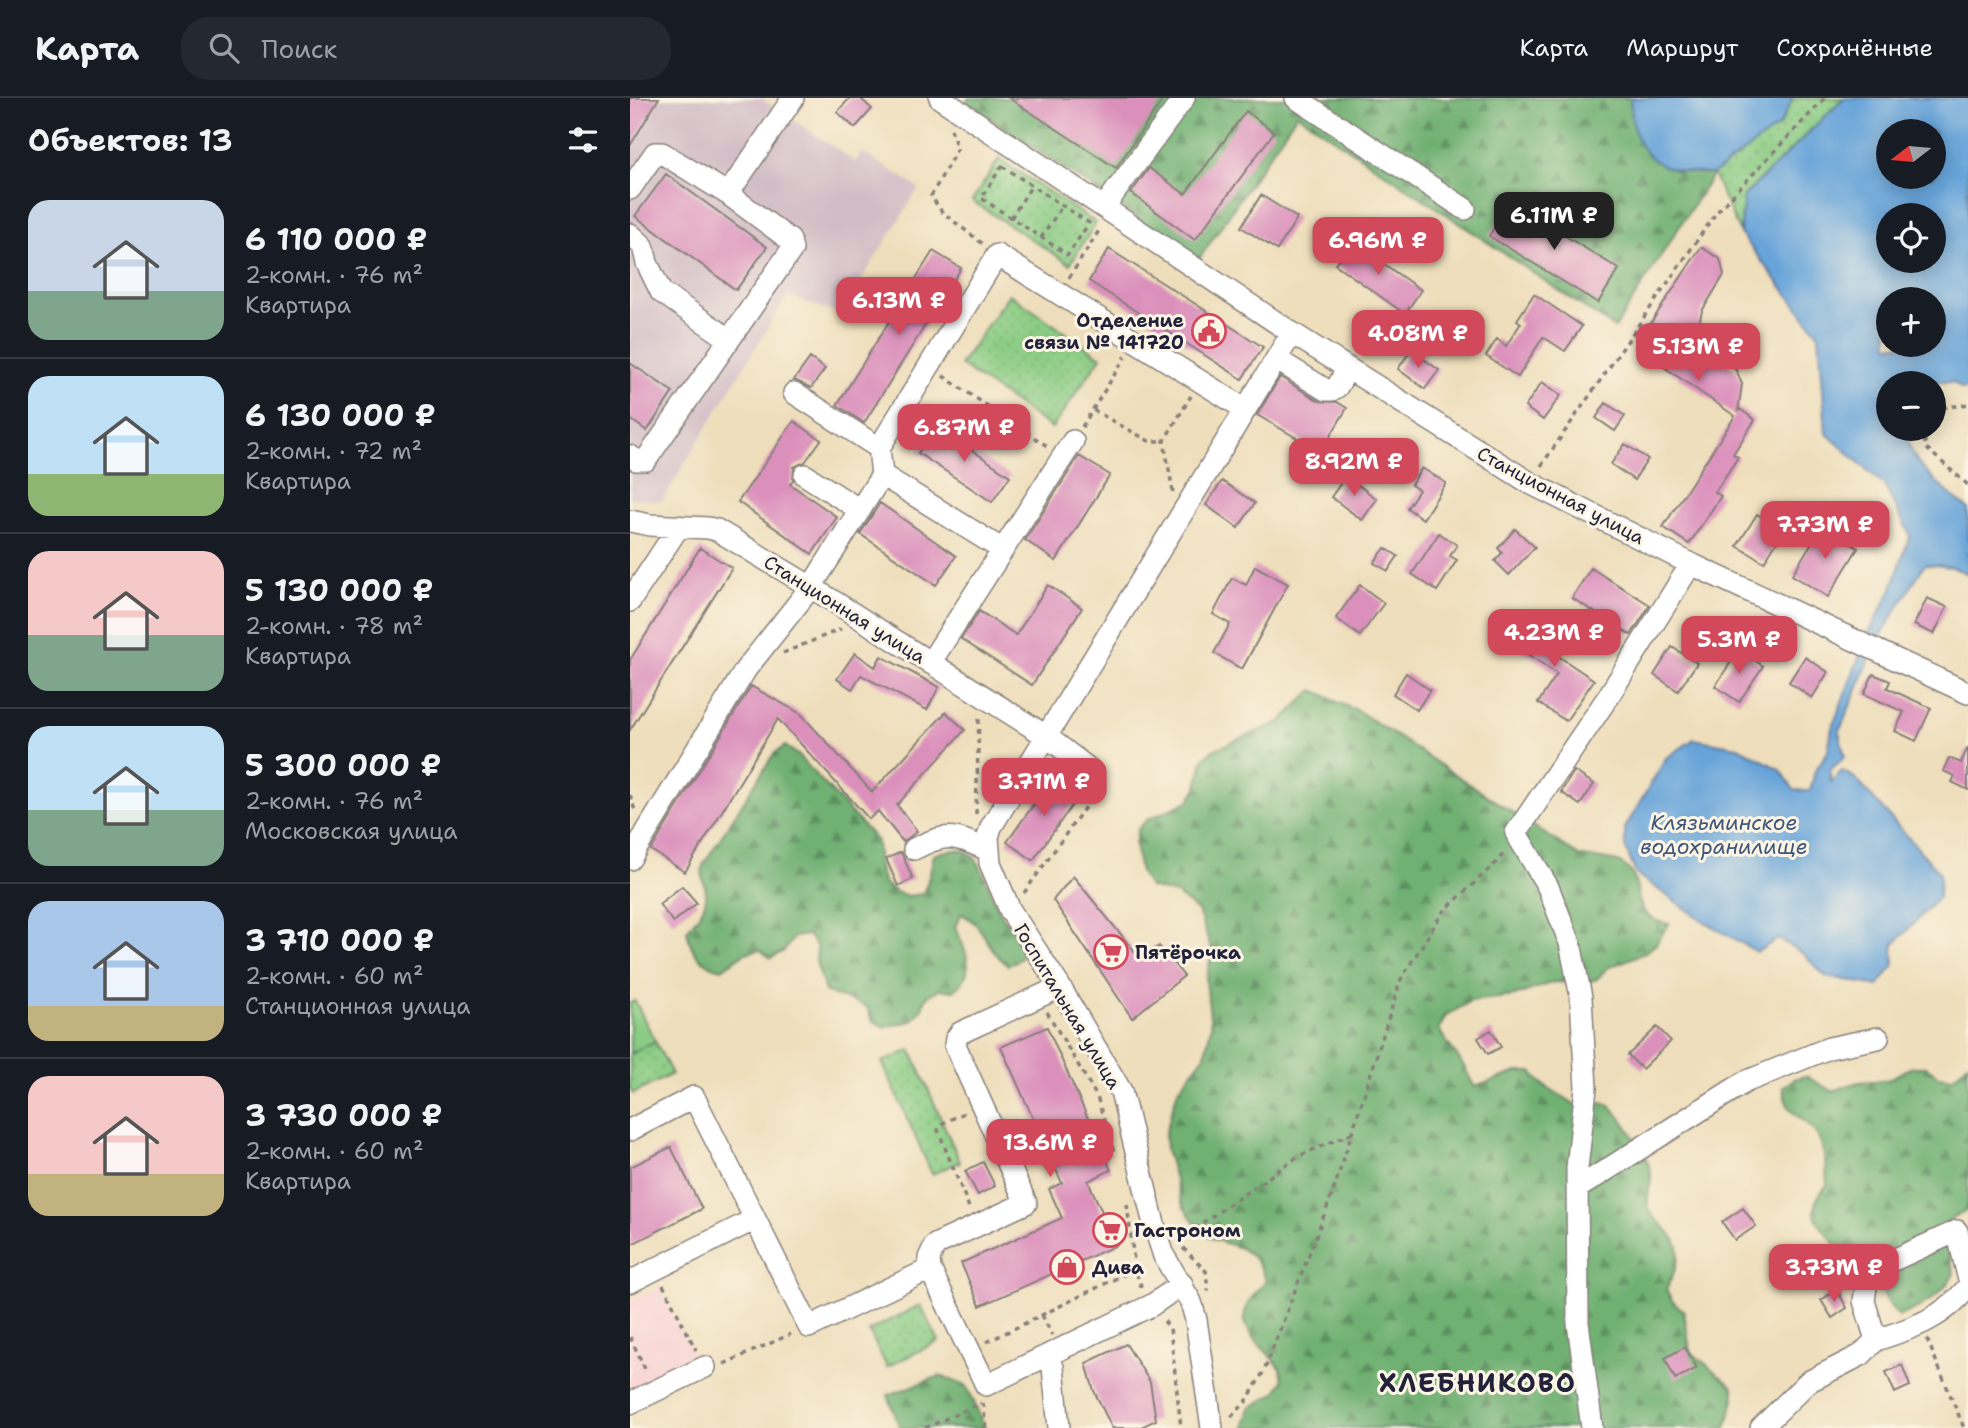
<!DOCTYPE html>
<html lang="ru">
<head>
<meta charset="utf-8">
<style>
  :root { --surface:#171b24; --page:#242831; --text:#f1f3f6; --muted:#9ea1a6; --line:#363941; --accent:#d1495b }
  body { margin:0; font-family:"Shantell Sans",sans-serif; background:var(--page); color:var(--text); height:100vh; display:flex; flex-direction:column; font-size:26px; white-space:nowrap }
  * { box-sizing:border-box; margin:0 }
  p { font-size:23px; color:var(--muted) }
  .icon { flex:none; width:38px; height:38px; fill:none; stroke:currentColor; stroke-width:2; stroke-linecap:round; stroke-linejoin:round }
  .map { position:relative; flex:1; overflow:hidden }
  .details { display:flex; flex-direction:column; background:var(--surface); width:630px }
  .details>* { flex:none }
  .needle { width:46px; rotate:254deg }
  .buttons { position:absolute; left:1246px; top:21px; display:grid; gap:14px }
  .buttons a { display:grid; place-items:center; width:70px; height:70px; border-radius:50%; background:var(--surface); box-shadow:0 4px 18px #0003; font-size:35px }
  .price { position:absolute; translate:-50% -60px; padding:0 16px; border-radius:14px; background:var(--accent); color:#fff; font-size:23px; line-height:46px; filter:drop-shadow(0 2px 4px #0008) }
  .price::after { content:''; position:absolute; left:50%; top:42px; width:21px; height:16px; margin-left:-10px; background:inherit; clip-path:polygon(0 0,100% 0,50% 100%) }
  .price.on { background:#222; color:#fff }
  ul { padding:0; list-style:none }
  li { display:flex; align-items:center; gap:21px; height:175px; padding:0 28px }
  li+li { border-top:2px solid var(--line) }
  li span { display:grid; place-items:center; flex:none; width:196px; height:140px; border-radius:21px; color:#555 }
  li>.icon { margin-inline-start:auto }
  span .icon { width:84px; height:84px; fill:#fffc; stroke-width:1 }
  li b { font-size:30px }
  h2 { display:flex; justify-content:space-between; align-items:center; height:84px; padding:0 28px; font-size:30px }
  header { display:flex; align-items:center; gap:42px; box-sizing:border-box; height:98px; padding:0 35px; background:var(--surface); border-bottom:2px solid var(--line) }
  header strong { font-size:33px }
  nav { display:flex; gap:38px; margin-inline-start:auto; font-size:24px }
  .search { width:490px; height:63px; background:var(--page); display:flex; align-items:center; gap:18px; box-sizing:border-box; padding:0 24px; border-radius:28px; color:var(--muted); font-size:26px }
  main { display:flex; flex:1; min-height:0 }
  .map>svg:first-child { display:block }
  .built { fill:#f7cfd2 }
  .industrial { fill:#d2bdc6 }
  .grass { fill:url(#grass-dots); stroke:#567760; stroke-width:2 }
  .forest { fill:url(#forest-firs); stroke:#496956; stroke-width:2 }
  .pitch { fill:#8bcc84; stroke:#567760; stroke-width:2 }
  .water { fill:#68a4d9; stroke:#45638a; stroke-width:2; fill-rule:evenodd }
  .building { fill:#db90bc }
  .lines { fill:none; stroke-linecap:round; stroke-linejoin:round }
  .minor-casing { stroke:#88807b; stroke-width:24 }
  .path { stroke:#88807b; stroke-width:3.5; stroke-dasharray:5 5; stroke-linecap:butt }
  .minor { stroke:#fff; stroke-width:21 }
  .labels { text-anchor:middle; stroke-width:6; stroke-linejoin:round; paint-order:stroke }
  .poi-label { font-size:19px; font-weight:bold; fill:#22223b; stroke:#fcf5e5; text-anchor:start }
  .street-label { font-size:19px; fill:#22223b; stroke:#fcf5e5 }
  .water-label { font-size:21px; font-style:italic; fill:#3e567a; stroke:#fcf5e5 }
  .district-label { font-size:26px; font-weight:bold; letter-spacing:2px; fill:#22223b; stroke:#fcf5e5 }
</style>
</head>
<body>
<header>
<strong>Карта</strong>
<div class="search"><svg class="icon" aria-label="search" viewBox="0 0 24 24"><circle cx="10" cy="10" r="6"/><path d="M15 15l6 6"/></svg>Поиск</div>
<nav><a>Карта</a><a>Маршрут</a><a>Сохранённые</a></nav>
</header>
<main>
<section class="details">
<h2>Объектов: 13<svg class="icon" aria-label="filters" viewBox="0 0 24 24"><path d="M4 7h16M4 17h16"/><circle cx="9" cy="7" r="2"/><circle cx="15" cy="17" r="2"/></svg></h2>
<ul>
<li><span style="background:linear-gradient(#c9d6e8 65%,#7fa58c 0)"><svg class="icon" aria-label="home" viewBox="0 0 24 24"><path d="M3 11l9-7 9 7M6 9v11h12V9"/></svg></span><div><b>6 110 000 ₽</b><p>2-комн. · 76 m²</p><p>Квартира</p></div></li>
<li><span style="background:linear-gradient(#bfe0f5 70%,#8fb573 0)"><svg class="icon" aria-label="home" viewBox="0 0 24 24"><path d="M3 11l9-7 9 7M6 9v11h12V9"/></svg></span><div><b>6 130 000 ₽</b><p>2-комн. · 72 m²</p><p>Квартира</p></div></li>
<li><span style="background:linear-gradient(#f6c9c9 60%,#7fa58c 0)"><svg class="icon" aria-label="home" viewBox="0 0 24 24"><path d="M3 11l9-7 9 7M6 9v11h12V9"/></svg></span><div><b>5 130 000 ₽</b><p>2-комн. · 78 m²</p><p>Квартира</p></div></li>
<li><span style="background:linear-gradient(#bfe0f5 60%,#7fa58c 0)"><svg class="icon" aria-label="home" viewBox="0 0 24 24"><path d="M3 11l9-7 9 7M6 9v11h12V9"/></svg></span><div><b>5 300 000 ₽</b><p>2-комн. · 76 m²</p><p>Московская улица</p></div></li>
<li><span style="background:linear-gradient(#a9c7e8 75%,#c2b280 0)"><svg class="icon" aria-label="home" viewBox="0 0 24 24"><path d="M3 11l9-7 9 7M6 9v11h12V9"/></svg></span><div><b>3 710 000 ₽</b><p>2-комн. · 60 m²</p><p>Станционная улица</p></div></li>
<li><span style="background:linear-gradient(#f6c9c9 70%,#c2b280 0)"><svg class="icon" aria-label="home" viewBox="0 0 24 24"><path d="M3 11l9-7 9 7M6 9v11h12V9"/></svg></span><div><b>3 730 000 ₽</b><p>2-комн. · 60 m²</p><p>Квартира</p></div></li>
</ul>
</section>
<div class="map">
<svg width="1338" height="1330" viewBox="0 0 1338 1330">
  <defs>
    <pattern id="grass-dots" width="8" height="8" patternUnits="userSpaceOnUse" patternTransform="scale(1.75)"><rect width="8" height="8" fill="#8bcc84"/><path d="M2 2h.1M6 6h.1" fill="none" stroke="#78af73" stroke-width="1.8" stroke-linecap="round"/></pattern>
    <pattern id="forest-firs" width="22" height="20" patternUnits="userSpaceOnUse" patternTransform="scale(1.75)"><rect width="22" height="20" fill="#70b072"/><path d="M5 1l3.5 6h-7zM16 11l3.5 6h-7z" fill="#5c8f5f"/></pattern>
  </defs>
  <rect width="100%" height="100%" fill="#fcf5e5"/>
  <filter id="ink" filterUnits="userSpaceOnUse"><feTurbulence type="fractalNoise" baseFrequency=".0143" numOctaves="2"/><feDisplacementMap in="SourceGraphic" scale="14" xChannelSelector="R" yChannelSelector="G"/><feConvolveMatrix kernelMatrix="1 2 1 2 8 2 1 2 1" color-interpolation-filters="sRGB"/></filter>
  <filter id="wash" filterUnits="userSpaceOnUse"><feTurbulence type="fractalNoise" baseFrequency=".00686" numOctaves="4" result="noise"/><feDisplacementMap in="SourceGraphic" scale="28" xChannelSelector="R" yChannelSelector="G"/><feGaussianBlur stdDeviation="1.57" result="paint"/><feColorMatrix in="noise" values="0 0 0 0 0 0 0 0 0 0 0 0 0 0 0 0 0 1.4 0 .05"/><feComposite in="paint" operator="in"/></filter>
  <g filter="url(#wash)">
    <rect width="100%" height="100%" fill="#eedebb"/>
    <path class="built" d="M30,1189L65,1261L0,1291V1203Z"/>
    <path class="industrial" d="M0,0H131L225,64L232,54L289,90L210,216L157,198L32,403L0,400Z"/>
    <path class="grass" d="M1163,0H1214L1114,98L1110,135L1083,76L1150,27Z
      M369,61L466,125L440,166L342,103Z
      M379,196L471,259L422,330L330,267Z
      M25,943L42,976L3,996L0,990V956Z
      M281,952L330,1064L302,1076L252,964Z
      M290,1207L309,1243L257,1269L239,1233Z"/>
    <path class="forest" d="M339,0H1000L1004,33L1045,73L1083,76L985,230L667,16L569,161L336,4Z
      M683,592C698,598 710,607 725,611L949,758C963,762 979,759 992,766C1019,782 994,819 1039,826L1025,847L1014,855L977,870L967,881L953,885L924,884L884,898L841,903L816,918L809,931C815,944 824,952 831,964C837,972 839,980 845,989L887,974H902C912,991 931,995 947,1008C955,1006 965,1002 974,1005C988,1008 1019,1061 1021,1075C1022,1086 1016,1098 1018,1107C1021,1118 1027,1122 1034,1129C1059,1150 1047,1166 1036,1192L1043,1204L1054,1213L1060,1253L1103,1289L1104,1302L1096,1330H614L620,1310L645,1295L653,1283C652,1278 652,1271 648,1267C635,1250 604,1231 618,1205C623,1197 630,1190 636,1182L631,1170L621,1157L610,1150L583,1141L570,1132L553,1108L536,1051L535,1036L548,992L575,957L581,928L576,882L582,853L568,813L546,796L519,789L510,775L505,746L508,731L518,721L559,703L567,689L573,661L583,652L650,624Z
      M155,648L167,656L247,743L249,771L254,785L265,794L278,798L292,796C300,784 300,771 304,757C352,738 351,777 368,810C374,823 385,834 394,846L391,860L378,867C356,852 355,826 331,816L325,829C336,854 348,872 324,893L310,891L297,899L291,912L282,923L254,929L242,922L237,909C223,902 209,901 195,893L186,864L187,849L178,837L164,839L154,853L141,860L130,852L115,855L92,871C70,866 61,855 57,833C64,822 77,810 76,796C76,784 70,784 73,767L144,656Z
      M1338,965V1112L1323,1120L1313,1130L1324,1176C1310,1199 1292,1209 1269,1218C1254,1205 1252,1187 1240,1172C1234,1165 1225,1163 1217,1158C1212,1155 1207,1147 1202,1142C1184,1122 1176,1110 1197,1087C1196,1069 1196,1048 1184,1033C1168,1014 1157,1019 1153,989L1164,981L1176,978L1202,993L1229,984L1257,982L1282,969H1296L1309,978L1323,980Z
      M310,1278L337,1288L355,1330H270L258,1297Z"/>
    <path class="pitch" d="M5,903L25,943L0,956V905Z"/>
    <path class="water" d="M1000,0H1163L1150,27L1083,76C1049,74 1017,72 1005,34C1001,24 1002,11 1000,0Z
      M1214,0H1338V290L1332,291L1323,284L1258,285V331H1278C1274,364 1316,392 1338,411V476L1322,469L1295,466L1247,544L1209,634L1215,659L1200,672L1201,684L1212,673L1225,680L1310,775L1309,799L1263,847L1264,867L1248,888L1195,878L1172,855L1148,841L1127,854L1075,824L1006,776L995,748V730L1036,660L1064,641L1108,649L1151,672L1164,692L1180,693L1185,673L1198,653L1202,630L1237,538L1261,493L1280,437L1254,387L1196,335L1189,237L1110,135L1114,98ZM1258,33H1304V79H1258ZM1258,117H1304V163H1258ZM1258,201H1304V247H1258Z"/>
    <g id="blocks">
      <path class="building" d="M0,0H29L0,48Z
        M220,0H230L242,11L225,30L207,14Z
        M379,0H534L486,70Z
        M616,13L644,34L565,142L501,95L519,70L555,96Z
        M36,76L137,149L106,192L5,118Z
        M631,97L667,120L647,152L611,129Z
        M880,104L989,171L968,205L859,138Z
        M723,141L746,158L745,160L791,192L775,216L705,166Z
        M1071,149L1090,161L1094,177L1072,213L1068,230L1079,252L1106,272L1112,286L1108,314L1110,311L1125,322L1103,356L1108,359L1085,394L1091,398L1059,446L1033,429L1105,318L1005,249Z
        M479,151L633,249L612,281L459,183Z
        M303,153L331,170L234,325L207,307Z
        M904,196L952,228L935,253L913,239L888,279L856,258L867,241L876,248L891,225L887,222Z
        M781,252L809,272L795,291L768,271Z
        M180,260L195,271L181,290L164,282Z
        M0,265L43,294L17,333L0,321Z
        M650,279L689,303L707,304L717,310L691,354L627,317Z
        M912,284L931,297L913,322L895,309Z
        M976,305L995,318L985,333L966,320Z
        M164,323L191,342L175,364L164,369L163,382L160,386L207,419L182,456L108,404Z
        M306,328L380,378L362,404L288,355Z
        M995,346L1018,361L1004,382L981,366Z
        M449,358L480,377L426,463L395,442Z
        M792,370L816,385L793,421L777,410L789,392L781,387Z
        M716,378L747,401L732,422L701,399Z
        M592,383L625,405L608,430L576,407Z
        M250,405L326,458L306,487L230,436Z
        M1127,416L1154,432L1134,464L1107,448Z
        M1192,428L1228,450L1198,499L1162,477Z
        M885,431L905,449L879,477L865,463L872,455L868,450Z
        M809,435L827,447L820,458L827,462L807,493L782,476Z
        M70,450L102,470L0,632V562Z
        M755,450L768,458L758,473L744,465Z
        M625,468L658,486L612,571L584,555L600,526L583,516L602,480L616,487Z
        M961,470L1020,507L1001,537L942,500Z
        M418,487L452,510L402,587L331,541L349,513L386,537Z
        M730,487L754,505L730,538L706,520Z
        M1297,500L1317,509L1304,536L1284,527Z
        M903,517L930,536L919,552L964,582L936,623L908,605L927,576L883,546Z
        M1042,549L1067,565L1048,593L1024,577Z
        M1109,552L1133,568L1109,604L1085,588Z
        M225,555L245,569L251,558L309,589L297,612L231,577L222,591L207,581Z
        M1175,559L1198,574L1182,600L1159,584Z
        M776,575L800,592L787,612L763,596Z
        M1243,576L1260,583L1257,590L1301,610L1286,643L1265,633L1274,614L1234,596Z
        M121,588L171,616L242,694L316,614L335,632L267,707L287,733L273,744L248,713L239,721L148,621L55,774L21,752Z
        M1338,649V692L1322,684L1325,678L1313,673L1319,660L1331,665Z
        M944,673L964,686L950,707L931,694Z
        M424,678L450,696L403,762L377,744Z
        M271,754L283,781L268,788L256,761Z
        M443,778L510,860L529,848L554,878L502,920L423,802Z
        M52,788L67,805L43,824L29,806Z
        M417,929L481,1072L458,1083L487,1147L350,1208L331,1165L432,1120L419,1091L432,1085L371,949Z
        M1027,929L1041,943L1012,971L998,957Z
        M861,932L871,949L858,956L848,940Z
        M41,1049L72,1111L0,1147V1069Z
        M353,1064L365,1088L348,1097L335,1073Z
        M1113,1110L1126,1128L1105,1142L1092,1124Z
        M1207,1192L1217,1210L1202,1220L1191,1202Z
        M496,1246L520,1284L526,1322L509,1330H482L464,1293L456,1265Z
        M1055,1249L1067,1270L1045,1281L1035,1260Z
        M1272,1267L1280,1288L1265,1295L1256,1274Z"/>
    </g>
  </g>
  <g filter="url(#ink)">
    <use href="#blocks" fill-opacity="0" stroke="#88807b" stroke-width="2"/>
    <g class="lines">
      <g class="minor-casing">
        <path id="minor" d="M310,0L662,235L900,385L1061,466L1338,595
          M666,0L835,111
          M0,91L25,55H32L98,96
          M474,109L554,0
          M0,136L13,148L17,165L31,194L99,241
          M646,261L696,292H702L707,289L718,270
          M164,295L249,350
          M0,358L6,362H16L162,151L160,142L98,96L163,0
          M175,377L230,412
          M0,423L20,427L78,430L87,432L181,489L416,638L459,671
          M373,452L252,377L249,350L367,157L615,311
          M0,503L48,430
          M300,565L443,343
          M284,751C318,733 325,738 358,752
          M0,761L116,571L181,489L252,377
          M430,889L330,935L326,941L325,947L396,1105L305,1147L299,1160L300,1171L356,1287L522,1207L552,1186
          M0,1032L64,999L179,1229L300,1171
          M948,1090L1115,984L1199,950L1248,940
          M0,1184L125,1121
          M1246,1242C1283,1230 1312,1221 1338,1189
          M418,1257L423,1269L429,1330
          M0,1305L75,1269
          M582,1330L566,1222L561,1204L534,1158L525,1130L491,993L430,889L380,812L360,765L358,739L361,729L662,235
          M962,1330L948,1225L947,1070L956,990L951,899L940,845L918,789L886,735L976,602L1061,466
          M1131,1330L1178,1284L1231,1257L1246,1242L1234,1203L1237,1181L1257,1165L1327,1133L1338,1178"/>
      </g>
      <path class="path" d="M321,31L327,51L301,98L312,114L353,146
        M372,68L459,125L438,157L351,100Z
        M381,120L402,87
        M411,140L432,108
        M439,180L470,131
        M313,278L417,348
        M463,312L519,343H534
        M1304,314L1306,311L1338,306
        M452,329L496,258
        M1295,331V349L1338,387
        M911,368L1086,115L1195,0
        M543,394L534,343L561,298
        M153,555L211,531
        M0,697L6,716
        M346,716L349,619
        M394,795L460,702L462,687
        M417,914L467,999L485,1058
        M334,1015L313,1025L308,1032L340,1112
        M497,1106L505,1171L512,1191
        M548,1142L669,1058L722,1035
        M553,1150L576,1173L578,1193
        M33,1187L66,1252
        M412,1217L422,1237
        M534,1223L540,1230L551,1330
        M0,1239L17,1275
        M1297,1241L1334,1330
        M357,1244L505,1171
        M94,1266L161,1236
        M353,1305L356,1330
        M601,1319L616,1304L634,1273L703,1094L771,881L813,814L869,762L875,752
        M295,1330L351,1305"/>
      <use href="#minor" class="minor"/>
    </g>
  </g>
  <defs>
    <g id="civic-ring" transform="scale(1.75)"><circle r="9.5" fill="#fcf5e5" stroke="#d1495b" stroke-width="1.5"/><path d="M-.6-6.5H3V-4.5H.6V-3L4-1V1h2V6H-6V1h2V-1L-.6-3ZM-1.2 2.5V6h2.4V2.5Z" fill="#d1495b"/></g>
    <g id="supermarket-ring" transform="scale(1.75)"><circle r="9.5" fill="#fcf5e5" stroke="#d1495b" stroke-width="1.5"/><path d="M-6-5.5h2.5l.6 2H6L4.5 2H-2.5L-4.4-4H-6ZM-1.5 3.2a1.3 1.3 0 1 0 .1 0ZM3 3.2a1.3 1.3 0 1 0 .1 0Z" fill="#d1495b"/></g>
    <g id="shop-ring" transform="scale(1.75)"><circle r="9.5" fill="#fcf5e5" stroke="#d1495b" stroke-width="1.5"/><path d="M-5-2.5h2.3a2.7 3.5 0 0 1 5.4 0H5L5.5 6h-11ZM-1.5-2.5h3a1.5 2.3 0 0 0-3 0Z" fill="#d1495b"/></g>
  </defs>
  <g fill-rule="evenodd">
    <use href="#civic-ring" x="579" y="233"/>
    <use href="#supermarket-ring" x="481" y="854"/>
    <use href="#supermarket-ring" x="480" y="1132"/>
    <use href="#shop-ring" x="437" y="1169"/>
  </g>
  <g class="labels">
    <g class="poi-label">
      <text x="554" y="229" text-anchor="end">Отделение<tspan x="554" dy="22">связи № 141720</tspan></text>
      <text x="505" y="861">Пятёрочка</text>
      <text x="504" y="1139">Гастроном</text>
      <text x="462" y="1176">Дива</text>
    </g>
    <g class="street-label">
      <text transform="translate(931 397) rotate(28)" y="7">Станционная улица</text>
      <text transform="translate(215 511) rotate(32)" y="7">Станционная улица</text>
      <text transform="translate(438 908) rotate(59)" y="7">Госпитальная улица</text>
    </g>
    <g class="water-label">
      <text x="1094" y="732">Клязьминское<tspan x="1094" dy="24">водохранилище</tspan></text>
    </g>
    <g class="district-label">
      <text x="848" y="1294">ХЛЕБНИКОВО</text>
    </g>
  </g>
</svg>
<div class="buttons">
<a><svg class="needle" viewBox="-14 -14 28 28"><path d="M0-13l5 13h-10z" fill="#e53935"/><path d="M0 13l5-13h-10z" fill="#9ea1a6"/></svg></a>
<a><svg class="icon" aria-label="locate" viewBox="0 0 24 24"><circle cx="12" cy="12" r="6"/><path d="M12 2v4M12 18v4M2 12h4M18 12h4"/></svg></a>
<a>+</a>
<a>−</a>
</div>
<b class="price on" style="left:924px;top:154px">6.11M ₽</b>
<b class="price" style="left:748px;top:179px">6.96M ₽</b>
<b class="price" style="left:269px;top:239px">6.13M ₽</b>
<b class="price" style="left:788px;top:272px">4.08M ₽</b>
<b class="price" style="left:1068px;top:285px">5.13M ₽</b>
<b class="price" style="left:334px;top:366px">6.87M ₽</b>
<b class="price" style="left:724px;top:400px">8.92M ₽</b>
<b class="price" style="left:1195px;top:463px">7.73M ₽</b>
<b class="price" style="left:924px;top:571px">4.23M ₽</b>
<b class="price" style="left:1109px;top:578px">5.3M ₽</b>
<b class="price" style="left:414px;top:720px">3.71M ₽</b>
<b class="price" style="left:420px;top:1081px">13.6M ₽</b>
<b class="price" style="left:1204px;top:1206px">3.73M ₽</b>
</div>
</main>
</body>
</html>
